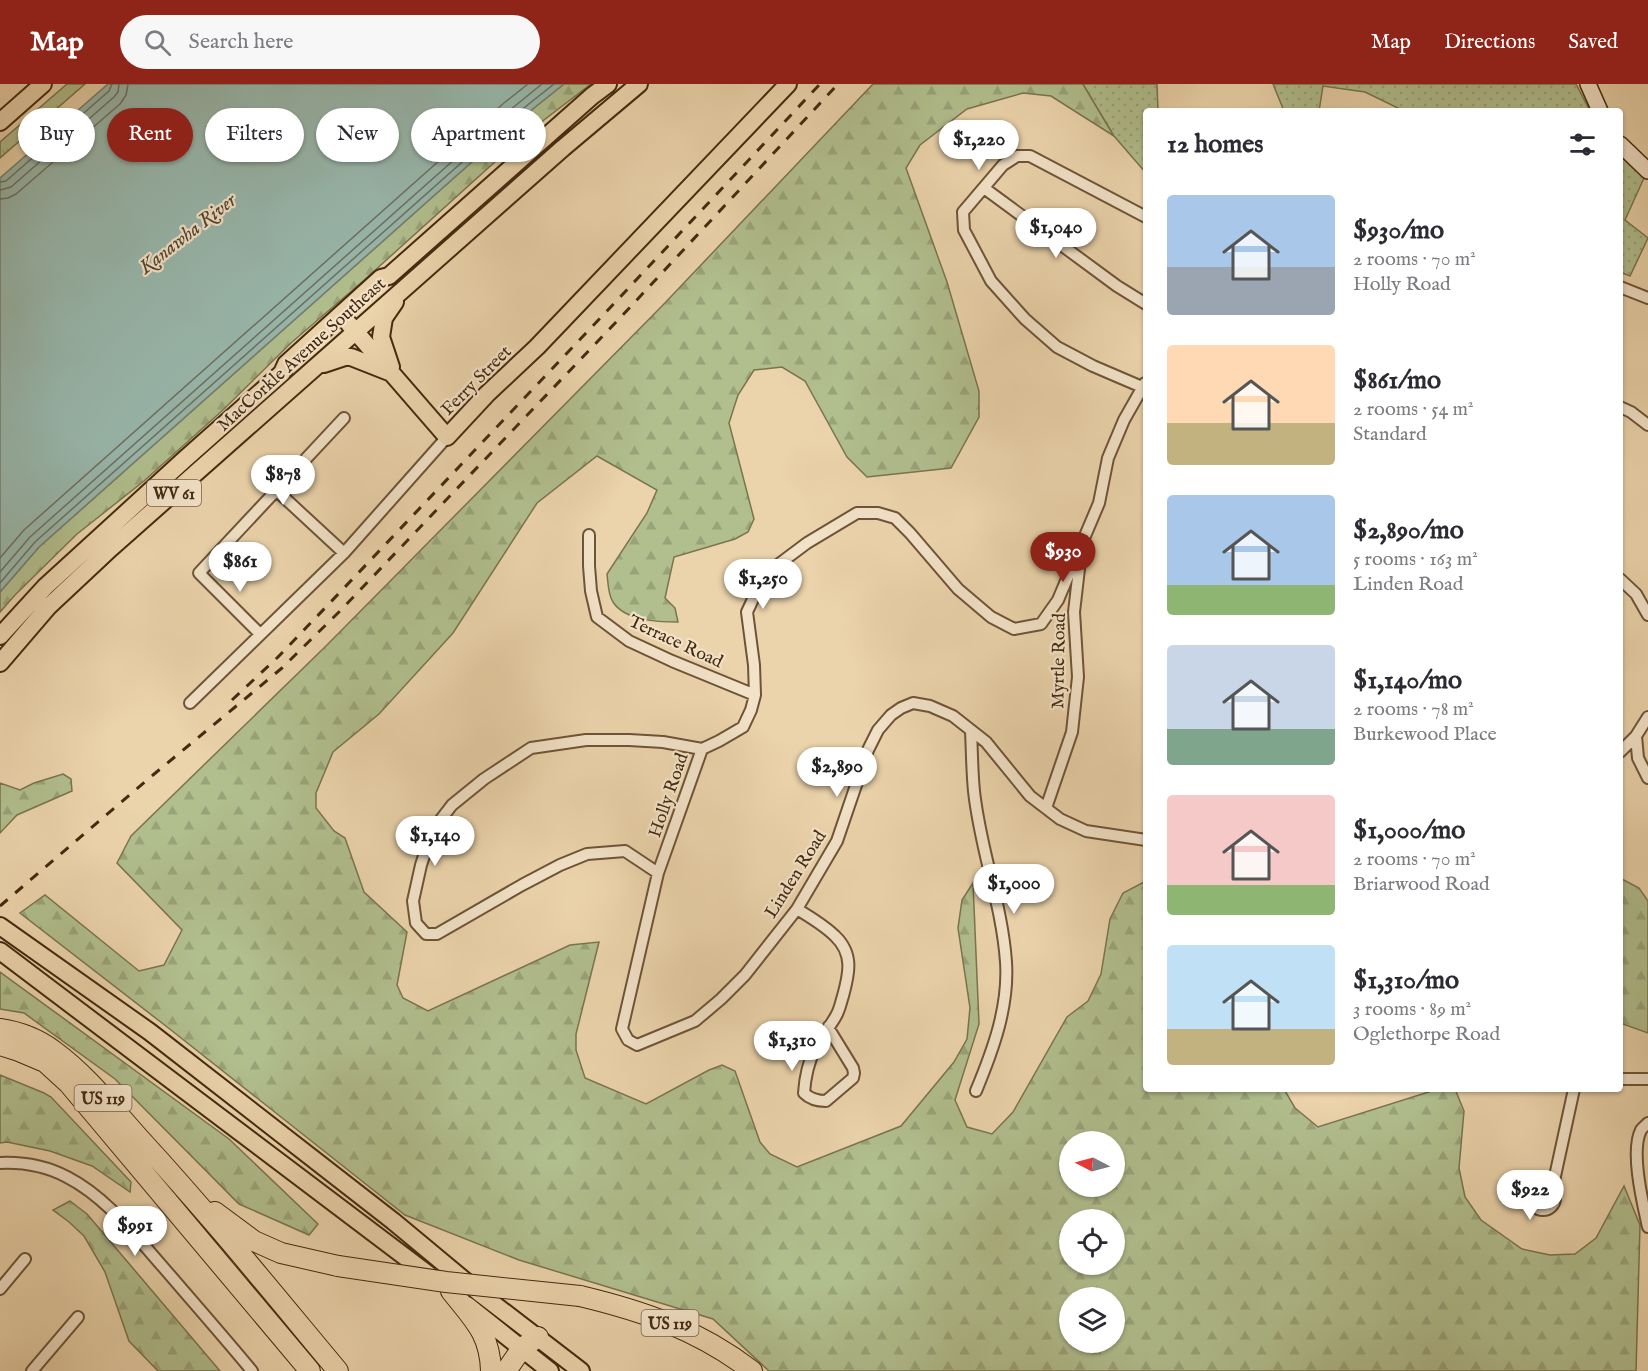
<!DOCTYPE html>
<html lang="en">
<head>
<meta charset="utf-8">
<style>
  :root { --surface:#fff; --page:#f7f7f7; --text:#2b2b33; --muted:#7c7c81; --accent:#8f2418 }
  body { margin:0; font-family:"IM FELL English",serif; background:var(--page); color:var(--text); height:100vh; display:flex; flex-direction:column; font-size:22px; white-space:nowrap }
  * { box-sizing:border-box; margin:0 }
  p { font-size:20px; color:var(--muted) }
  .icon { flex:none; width:33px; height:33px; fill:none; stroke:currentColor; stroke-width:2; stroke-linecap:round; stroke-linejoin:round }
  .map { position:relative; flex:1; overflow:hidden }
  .drawer { position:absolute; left:1143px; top:24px; width:480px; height:984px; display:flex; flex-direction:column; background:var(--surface); border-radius:6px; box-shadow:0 2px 4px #0004 }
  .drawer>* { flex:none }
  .banner { position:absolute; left:18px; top:24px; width:570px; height:54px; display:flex; gap:12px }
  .needle { width:39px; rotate:276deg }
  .tools { position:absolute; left:1059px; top:1047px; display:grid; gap:12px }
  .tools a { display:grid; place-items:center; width:66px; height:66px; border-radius:50%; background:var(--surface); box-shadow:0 2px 4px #0004; font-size:30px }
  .price { position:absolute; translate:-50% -51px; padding:0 14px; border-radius:21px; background:#fff; color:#222; font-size:20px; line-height:39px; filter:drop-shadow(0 2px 3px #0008) }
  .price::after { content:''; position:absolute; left:50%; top:36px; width:18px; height:14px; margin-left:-9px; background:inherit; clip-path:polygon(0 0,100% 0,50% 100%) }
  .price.active { background:var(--accent); color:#fff }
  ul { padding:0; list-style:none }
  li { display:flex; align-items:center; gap:18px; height:150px; padding:0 24px }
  li span { display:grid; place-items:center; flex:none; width:168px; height:120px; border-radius:6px; color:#555 }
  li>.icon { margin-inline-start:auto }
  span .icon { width:72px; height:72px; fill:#fffc; stroke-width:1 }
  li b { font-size:26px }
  h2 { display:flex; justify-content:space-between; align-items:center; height:72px; padding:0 24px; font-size:26px }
  .pill { padding:0 21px; border-radius:27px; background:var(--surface); box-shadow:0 2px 4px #0004; font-size:21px; line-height:54px }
  .pill.active { background:var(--accent); color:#fff }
  header { display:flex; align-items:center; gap:36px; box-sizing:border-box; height:84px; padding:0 30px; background:var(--accent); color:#fff }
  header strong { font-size:28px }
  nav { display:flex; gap:33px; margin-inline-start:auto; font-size:21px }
  .search { width:420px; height:54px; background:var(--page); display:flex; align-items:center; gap:15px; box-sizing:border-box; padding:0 21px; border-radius:33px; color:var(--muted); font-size:22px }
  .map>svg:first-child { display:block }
  .grass { fill:url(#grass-tufts); stroke:#7a744f; stroke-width:1.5 }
  .forest { fill:url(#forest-firs); stroke:#7a744f; stroke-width:1.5; fill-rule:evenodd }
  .park { fill:url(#park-dots); stroke:#7a744f; stroke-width:1.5 }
  .water { fill:#98b7ac; stroke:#767f6e; stroke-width:1.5 }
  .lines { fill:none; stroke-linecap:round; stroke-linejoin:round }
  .shore { stroke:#6e705e; stroke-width:1.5 }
  .street-casing { stroke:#6e5437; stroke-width:14 }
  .secondary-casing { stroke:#442a10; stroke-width:18 }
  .primary-casing { stroke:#442a10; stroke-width:20 }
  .highway-casing { stroke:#442a10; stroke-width:22 }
  .street { stroke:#f2e2c8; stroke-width:10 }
  .secondary { stroke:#f2e2c8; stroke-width:15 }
  .primary { stroke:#ebd3ab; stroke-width:16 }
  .highway { stroke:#ebd3ab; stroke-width:20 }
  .rail { stroke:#442a10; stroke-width:3; stroke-dasharray:10 10; stroke-linecap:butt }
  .highway-bridge-casing { stroke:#442a10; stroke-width:22; stroke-linecap:butt }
  .highway-bridge { stroke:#ebd3ab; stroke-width:20 }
  .labels { text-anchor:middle; stroke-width:4.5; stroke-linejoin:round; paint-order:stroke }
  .shield { fill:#f2e2c8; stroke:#786147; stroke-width:1.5 }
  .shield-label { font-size:16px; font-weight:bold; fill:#442a10 }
  .street-label { font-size:18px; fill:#442a10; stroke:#f2e2c8 }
  .water-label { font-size:20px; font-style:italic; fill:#55462f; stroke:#f2e2c8 }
</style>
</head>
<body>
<header>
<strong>Map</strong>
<div class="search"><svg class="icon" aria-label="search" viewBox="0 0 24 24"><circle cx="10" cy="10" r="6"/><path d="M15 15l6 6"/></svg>Search here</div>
<nav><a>Map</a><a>Directions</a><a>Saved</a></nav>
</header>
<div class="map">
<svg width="1648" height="1287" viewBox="0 0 1648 1287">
  <defs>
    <pattern id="grass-tufts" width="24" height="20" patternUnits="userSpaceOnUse" patternTransform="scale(1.5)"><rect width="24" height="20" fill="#b1be8e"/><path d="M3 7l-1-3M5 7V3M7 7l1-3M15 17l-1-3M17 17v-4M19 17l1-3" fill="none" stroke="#99a379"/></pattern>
    <pattern id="forest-firs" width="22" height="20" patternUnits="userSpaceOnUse" patternTransform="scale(1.5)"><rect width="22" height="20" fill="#b1be8e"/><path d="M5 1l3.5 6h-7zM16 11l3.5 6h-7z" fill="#99a379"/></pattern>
    <pattern id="park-dots" width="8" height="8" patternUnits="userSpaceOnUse" patternTransform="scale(1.5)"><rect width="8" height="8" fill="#b1be8e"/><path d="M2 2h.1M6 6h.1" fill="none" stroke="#99a379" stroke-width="1.8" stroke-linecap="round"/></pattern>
  </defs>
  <rect width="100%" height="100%" fill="#ebd3ab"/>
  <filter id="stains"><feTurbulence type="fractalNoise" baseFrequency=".00333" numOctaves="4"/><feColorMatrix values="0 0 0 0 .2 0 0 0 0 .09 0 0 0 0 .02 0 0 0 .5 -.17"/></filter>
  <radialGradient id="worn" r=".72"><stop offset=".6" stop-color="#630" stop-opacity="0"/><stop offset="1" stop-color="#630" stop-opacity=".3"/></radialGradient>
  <path class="grass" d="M67,0H85L0,74V58Z"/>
  <path class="forest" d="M564,0H591L527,49L362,198L291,259L224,325L144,397L77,450L15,511L0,528V508L39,463L519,36Z
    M873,0H1083L1114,52L1051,12L1023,9L967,25L920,61L906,84L947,198L979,307V333L951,384L867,393L847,373L805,297L782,283L754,286L738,311L729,339L754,435L748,448L735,455L674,473L665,514L675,524L678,538C659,538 625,537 613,518C608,511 608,498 607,490L647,429L657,406L597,372L537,419L453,549L379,630L333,668L316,709V724L334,747L345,754L364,808L407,848L397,901L403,914L428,927L570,861L599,858L576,950V966L585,994L646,1020L709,986L722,981L735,987L760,1058L770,1070L797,1083L901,1042L954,978L967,955L970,924L958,844L962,816L973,799L979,940L955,1016L967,1043L992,1050L1013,1028L1067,933L1088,917L1101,890L1110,835L1123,809L1146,797V1005H1284L1295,1024L1318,1043L1438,1005H1455L1464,1027L1459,1084L1465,1113L1481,1136L1522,1165L1550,1171L1575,1170L1596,1154L1624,1102L1640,1141L1636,1287H769L713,1235L519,1176L405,1131L171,946L20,829L45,811L139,887L164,881L182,846L117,779L131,752L327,561L662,222ZM1070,1058H1114V1102H1070ZM1070,1136H1114V1180H1070ZM1070,1214H1114V1258H1070Z
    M63,690L71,695L72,707L17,731L0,749V699L20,706L34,699Z
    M1620,794L1639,804L1648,817V949L1620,939Z
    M0,888L229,1055L318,1140L309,1151L239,1120L115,995L24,929L0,925Z
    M0,991L44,1009L51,1013L131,1098L130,1108L92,1082L50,1067L7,1058L0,1059Z
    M70,1117L87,1130L220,1287H158L129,1257L105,1188L84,1152L69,1138L53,1126Z"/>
  <path class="park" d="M1083,0H1157L1158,27H1146V89L1114,52Z
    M1273,0H1576L1590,27H1404L1365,8L1323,2L1319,27H1284Z
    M1620,67L1644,94L1625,136L1648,154L1630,192L1620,188Z"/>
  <path class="water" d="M108,0H564L519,36L39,463L0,508V94Z"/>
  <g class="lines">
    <path class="shore" d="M0,98L6,97L109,7L112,0
      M0,106L11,103L114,13L118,8L119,0
      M0,115L8,114L16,110L120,20L126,11L128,0
      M0,474L24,446L504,19L528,0
      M0,488L30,453L510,26L542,0
      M0,499L35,458L515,31L554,0"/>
    <g class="street-casing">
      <path id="street" d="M984,104L1117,202L1146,220
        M1620,203L1648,214
        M1142,303L1093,282L1057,263L1025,235L991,197L964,146L963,128L1003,81L1017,72H1030L1146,133
        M1620,323L1631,328L1648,341
        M277,407L344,469
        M589,451V482L591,507L597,533L629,557L672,577L755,611
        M1082,459L1058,516L1041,540L1014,545L991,533L958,505L910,449L895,434L878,429H857L807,459L779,480L760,500L747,528L754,581L755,611L751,626L743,643L719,657L702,665L658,789L622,945L628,956L637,961L695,937L721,915L745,891L797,825L837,757L868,666L878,646L891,631L901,624L913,619L930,622L953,632L986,658L1030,712L1060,735L1086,747L1146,756
        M1620,495L1636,510L1648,531
        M260,550L199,489L344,334
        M190,619L344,469L447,353
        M971,647C972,667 972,687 974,707C980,765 1002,820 1006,878C1009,923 993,966 976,1007
        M1636,652L1638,674L1648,694
        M1620,668L1636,652L1648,633
        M1046,724L1072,648L1078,593L1074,528L1082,459L1099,419L1108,374L1124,336L1145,299
        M658,789L625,767L587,770L560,781L522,801L437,850H426L416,839L413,817L421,781L432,747L452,721L484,695L531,664L586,656H629L663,658L702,665
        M797,825C810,833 824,841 835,852C854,870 849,890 843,912C841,918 840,924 837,930C831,942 821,952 815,965C808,979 805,994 804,1009C810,1015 818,1017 826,1017L853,994L854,989L853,984L829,945V942
        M1620,995H1648
        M1648,1039C1646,1041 1643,1043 1641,1046C1630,1067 1643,1120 1648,1143
        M0,1079C23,1078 46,1082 67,1093C106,1113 134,1150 163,1183C193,1218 223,1252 252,1287
        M1531 1114a12 12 0 1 1 24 0a12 12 0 1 1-24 0Z
        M1552,1106L1574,1005
        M0,1205L25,1175
        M32,1287L78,1233"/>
    </g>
    <g class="secondary-casing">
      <path id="secondary" d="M1588,0L1600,27
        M1620,60L1648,87"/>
    </g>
    <g class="primary-casing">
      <path id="primary" d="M0,38L43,0
        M349,240L447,353L487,310L537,263L788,0
        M324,280L345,273H351L389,288
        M391,283L381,253L384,234L395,218
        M0,552L45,503L185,375L282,289L286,280L381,194L389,192L592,12L608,0
        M0,579L48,523L111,464L563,64L639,0
        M0,842L150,948L393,1137L482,1211L581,1287
        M0,867L437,1197
        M467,1221L550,1287"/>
    </g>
    <g class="highway-casing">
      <path id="highway" d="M0,945C20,948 38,955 54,967C87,991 113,1025 140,1055C209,1130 273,1209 338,1287
        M0,961L19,967L45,978L69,1000L310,1287
        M215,1128L254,1157L281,1169L338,1182
        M451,1207C473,1235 490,1249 491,1287
        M580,1212C643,1227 699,1246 752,1287
        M506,1287L522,1264L538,1253"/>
    </g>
    <use href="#street" class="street"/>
    <use href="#secondary" class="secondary"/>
    <use href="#primary" class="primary"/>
    <use href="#highway" class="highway"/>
    <path class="rail" d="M232,616L278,573L325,524L607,227L820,0
      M0,822L153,691L252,609L282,584L340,527L620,234L838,0"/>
    <g class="highway-bridge-casing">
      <path id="highway-bridge" d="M338,1182L446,1198L580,1212"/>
    </g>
    <use href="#highway-bridge" class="highway-bridge"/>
  </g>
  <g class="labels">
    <g class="shield">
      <rect x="147" y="396" width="54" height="26" rx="4.5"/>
      <rect x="74.5" y="1001" width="57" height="26" rx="4.5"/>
      <rect x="641.5" y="1226" width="57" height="26" rx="4.5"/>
    </g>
    <g class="shield-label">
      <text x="174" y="415">WV 61</text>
      <text x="103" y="1020">US 119</text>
      <text x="670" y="1245">US 119</text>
    </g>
    <g class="street-label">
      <text transform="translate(301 270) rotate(-42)" y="6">MacCorkle Avenue Southeast</text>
      <text transform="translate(476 296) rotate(-45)" y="6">Ferry Street</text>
      <text transform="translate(676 557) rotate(25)" y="6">Terrace Road</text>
      <text transform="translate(1058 577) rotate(-89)" y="6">Myrtle Road</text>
      <text transform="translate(668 711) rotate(-71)" y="6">Holly Road</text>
      <text transform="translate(795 790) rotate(-58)" y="6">Linden Road</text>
    </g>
    <g class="water-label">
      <text transform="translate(187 149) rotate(-38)" y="7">Kanawha River</text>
    </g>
  </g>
  <rect width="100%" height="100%" filter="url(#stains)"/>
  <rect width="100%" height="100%" fill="url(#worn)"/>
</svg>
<div class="tools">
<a><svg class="needle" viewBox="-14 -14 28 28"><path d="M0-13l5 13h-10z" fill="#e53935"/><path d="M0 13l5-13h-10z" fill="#7c7c81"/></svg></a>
<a><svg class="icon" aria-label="locate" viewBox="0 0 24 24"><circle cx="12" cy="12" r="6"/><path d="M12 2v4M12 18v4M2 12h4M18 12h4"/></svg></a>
<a><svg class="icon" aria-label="layers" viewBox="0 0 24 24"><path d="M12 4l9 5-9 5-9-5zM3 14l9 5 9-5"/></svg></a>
</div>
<b class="price" style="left:979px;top:87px">$1,220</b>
<b class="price" style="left:1056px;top:175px">$1,040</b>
<b class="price" style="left:283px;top:422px">$878</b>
<b class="price active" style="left:1063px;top:499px">$930</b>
<b class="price" style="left:240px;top:509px">$861</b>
<b class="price" style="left:763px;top:526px">$1,250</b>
<b class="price" style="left:837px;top:714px">$2,890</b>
<b class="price" style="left:435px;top:783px">$1,140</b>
<b class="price" style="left:1014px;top:831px">$1,000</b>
<b class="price" style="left:792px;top:988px">$1,310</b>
<b class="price" style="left:1530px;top:1137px">$922</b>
<b class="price" style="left:135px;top:1173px">$991</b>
<div class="banner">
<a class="pill">Buy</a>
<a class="pill active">Rent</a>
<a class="pill">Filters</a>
<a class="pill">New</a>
<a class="pill">Apartment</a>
</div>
<section class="drawer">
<h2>12 homes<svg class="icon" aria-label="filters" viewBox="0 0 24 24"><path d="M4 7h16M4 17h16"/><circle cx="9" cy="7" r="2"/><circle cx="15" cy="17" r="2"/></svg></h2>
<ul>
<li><span style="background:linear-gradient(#a9c7e8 60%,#9aa5b1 0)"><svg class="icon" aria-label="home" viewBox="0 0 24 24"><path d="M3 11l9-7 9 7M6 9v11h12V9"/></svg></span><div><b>$930/mo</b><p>2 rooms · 70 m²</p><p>Holly Road</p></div></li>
<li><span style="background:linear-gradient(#ffd9b3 65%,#c2b280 0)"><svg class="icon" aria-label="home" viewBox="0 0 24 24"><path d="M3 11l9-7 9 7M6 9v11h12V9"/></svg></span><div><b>$861/mo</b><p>2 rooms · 54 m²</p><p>Standard</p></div></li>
<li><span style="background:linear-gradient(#a9c7e8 75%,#8fb573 0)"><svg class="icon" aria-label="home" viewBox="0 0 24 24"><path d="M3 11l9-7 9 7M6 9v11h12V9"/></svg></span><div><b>$2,890/mo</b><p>5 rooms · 163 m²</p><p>Linden Road</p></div></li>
<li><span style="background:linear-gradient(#c9d6e8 70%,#7fa58c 0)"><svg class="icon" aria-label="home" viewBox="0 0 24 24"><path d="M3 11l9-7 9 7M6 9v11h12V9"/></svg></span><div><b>$1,140/mo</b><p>2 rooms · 78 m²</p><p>Burkewood Place</p></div></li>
<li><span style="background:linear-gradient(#f6c9c9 75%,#8fb573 0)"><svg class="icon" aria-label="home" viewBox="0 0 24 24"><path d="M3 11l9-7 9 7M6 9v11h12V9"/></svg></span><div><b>$1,000/mo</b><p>2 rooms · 70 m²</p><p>Briarwood Road</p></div></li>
<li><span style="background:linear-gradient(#bfe0f5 70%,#c2b280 0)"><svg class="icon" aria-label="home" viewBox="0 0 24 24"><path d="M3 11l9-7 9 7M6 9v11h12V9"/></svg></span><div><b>$1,310/mo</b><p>3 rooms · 89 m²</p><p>Oglethorpe Road</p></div></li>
</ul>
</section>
</div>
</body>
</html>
